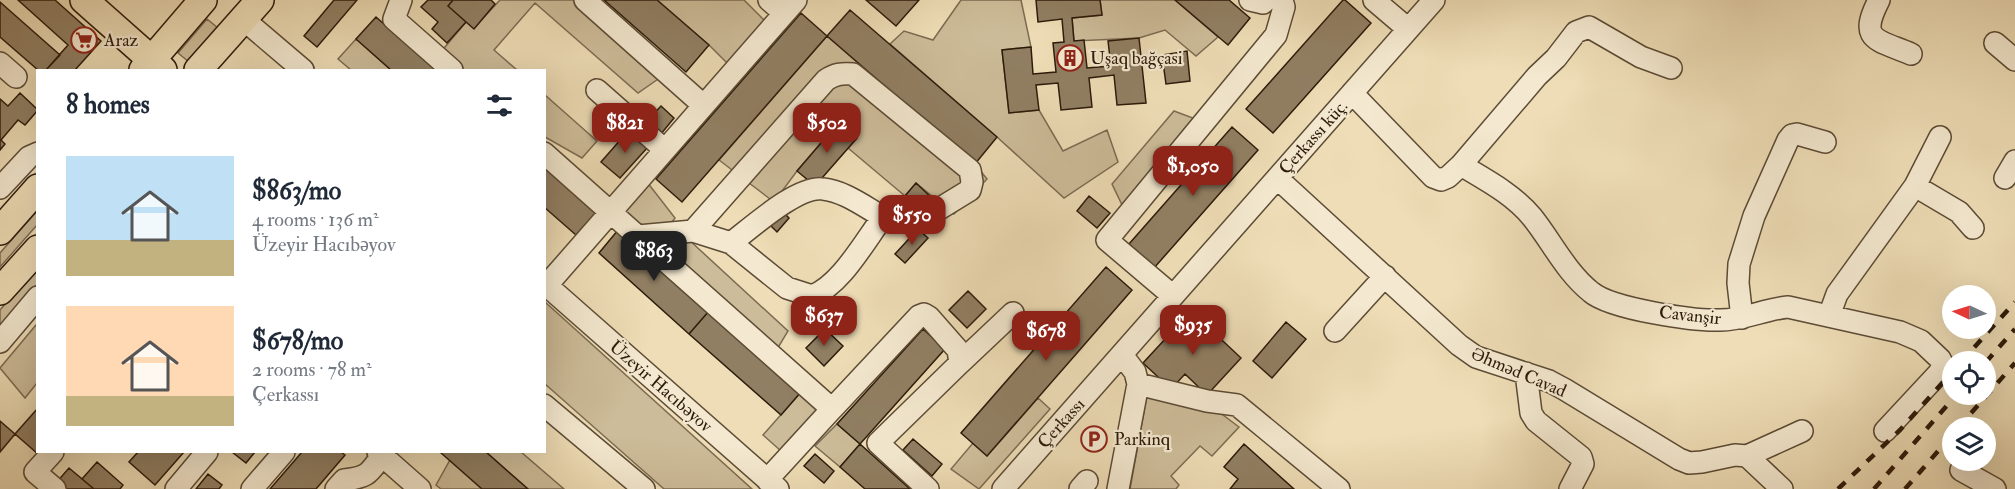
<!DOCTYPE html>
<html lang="en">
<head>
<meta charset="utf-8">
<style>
  :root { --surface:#fff; --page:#f2f2f3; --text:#1f2937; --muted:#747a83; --accent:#8f2418 }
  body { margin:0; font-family:"IM FELL Double Pica",serif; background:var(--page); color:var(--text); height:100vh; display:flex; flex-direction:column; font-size:22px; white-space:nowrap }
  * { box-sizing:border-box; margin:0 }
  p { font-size:20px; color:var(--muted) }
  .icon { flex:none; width:33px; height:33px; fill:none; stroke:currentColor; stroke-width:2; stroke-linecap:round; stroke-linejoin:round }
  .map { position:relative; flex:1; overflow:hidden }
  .side { position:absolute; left:36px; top:69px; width:510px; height:384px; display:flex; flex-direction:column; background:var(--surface); border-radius:0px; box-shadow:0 6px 24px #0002 }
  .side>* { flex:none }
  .needle { width:39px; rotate:274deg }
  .fabs { position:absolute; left:1942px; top:285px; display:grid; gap:12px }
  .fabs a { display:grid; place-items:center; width:54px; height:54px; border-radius:50%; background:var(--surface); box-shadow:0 6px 24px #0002; font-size:30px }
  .price { position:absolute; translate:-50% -51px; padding:0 14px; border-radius:12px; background:var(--accent); color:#fff; font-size:20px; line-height:39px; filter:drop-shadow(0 2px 3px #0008) }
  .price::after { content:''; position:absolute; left:50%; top:36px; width:18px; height:14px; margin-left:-9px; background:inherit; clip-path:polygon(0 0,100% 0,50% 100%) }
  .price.on { background:#222; color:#fff }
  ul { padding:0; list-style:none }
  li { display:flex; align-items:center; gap:18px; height:150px; padding:0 30px }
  li span { display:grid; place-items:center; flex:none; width:168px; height:120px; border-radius:0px; color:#555 }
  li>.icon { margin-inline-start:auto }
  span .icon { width:72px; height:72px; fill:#fffc; stroke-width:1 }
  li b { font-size:26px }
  h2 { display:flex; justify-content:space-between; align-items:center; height:72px; padding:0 30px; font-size:26px }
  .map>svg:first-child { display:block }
  .green { fill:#cdbc99; stroke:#7c6b52; stroke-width:1.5 }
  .building { fill:#917f63; stroke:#2c1a0a; stroke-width:1.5 }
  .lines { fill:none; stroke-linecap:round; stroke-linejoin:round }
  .minor-casing { stroke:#5c4b35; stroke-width:24 }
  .major-casing { stroke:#2c1a0a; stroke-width:30 }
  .minor { stroke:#f4e9d0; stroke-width:21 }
  .major { stroke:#eeddb6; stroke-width:27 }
  .rail { stroke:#2c1a0a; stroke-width:4.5; stroke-dasharray:10 10; stroke-linecap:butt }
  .labels { text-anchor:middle; stroke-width:4.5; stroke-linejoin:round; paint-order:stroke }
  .poi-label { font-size:18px; fill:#2c1a0a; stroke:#f4e9d0; text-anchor:start }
  .street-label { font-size:18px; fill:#2c1a0a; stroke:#f4e9d0 }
</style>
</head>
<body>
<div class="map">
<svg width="2015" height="489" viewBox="0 0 2015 489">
  <rect width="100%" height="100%" fill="#eeddb6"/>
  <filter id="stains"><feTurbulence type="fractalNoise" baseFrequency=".00333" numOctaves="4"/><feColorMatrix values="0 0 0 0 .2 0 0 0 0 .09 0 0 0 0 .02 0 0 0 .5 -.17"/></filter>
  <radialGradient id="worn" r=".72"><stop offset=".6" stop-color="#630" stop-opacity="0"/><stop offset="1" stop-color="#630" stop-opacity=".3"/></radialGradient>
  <path class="green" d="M500,0H574L661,77L638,93L535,3L494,50L517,70H460L440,53L466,22L474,28Z
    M657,0H744L765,21L727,63L709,45Z
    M961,0H1021L1031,47L1002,50L1009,113L1039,110L1063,151L1107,130L1118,162L1064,198L997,137L890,44L904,31L933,40Z
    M1100,0H1175L1218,37L1196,56L1165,30L1139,38L1074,41L1072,18L1102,15Z
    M207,19L218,28L189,62L178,53Z
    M827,36L975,164L987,179L954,214L916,183L905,196L848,148L857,138L839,122L797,171L774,202L719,160Z
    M356,39L391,70H351L338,59Z
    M545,95L597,141L582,158L545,137Z
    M1174,111L1201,121L1124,209L1112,184Z
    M647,182L675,218L658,241L619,212Z
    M37,211V225L0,267V253Z
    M688,239L788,331L776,351L671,258Z
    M37,268V285L0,327V310Z
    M544,302H545L752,489H664L545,384Z
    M36,325L38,326L37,383L25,398L0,368Z
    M801,392L819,408L781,451L763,435Z
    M1147,395L1215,409L1239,427L1212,456L1200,446L1171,476L1179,485L1176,489H1130Z
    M1038,398L1050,409L979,489L951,469L973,443L987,456Z
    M837,424L860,444L840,467L815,446Z
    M486,452H521L564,489H528Z
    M450,460L482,489H441L436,485Z"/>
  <path class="building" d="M18,0H55L101,41L75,70H46L68,45Z
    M334,0H357L317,47L304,36Z
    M428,0H453L448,6L466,22L447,43L432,29L438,22L421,7Z
    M453,0H491L495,4L474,29L448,6Z
    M604,0H657L709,45L686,72Z
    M866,0H919L896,26Z
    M1036,0H1100L1102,15L1072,18L1074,41L1084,40L1087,68L1111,66L1108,41L1139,38L1146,103L1117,105L1114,75L1089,78L1092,107L1061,110L1058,83L1036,85L1039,110L1009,113L1002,50L1031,47L1033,74L1056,72L1053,43L1064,42L1062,19L1038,22Z
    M1175,0H1229L1250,18L1228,45Z
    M1343,0H1345L1371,23L1273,133L1246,109Z
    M0,2L60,55L46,70H38L0,37Z
    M850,10L997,137L975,164L827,36Z
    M801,13L827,36L682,202L656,179Z
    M376,17L436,70H391L356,39Z
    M1187,51L1190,81L1166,84L1162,55Z
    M20,93L38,110L25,125L18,120L1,140L5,144L0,150V99L8,106Z
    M661,106L674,118L661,134L647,121Z
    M839,122L857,138L815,186L797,171Z
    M1232,127L1258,150L1154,268L1129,244Z
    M629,130L648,147L620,178L601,162Z
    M544,167L596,213L576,235L544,207Z
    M916,183L935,201L926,213L905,196Z
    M1089,196L1110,213L1097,228L1077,211Z
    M783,212L789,218L777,232L771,226Z
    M918,229L928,238L905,263L895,254Z
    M618,230L709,311L689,334L599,253Z
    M1106,267L1132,290L987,456L961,433Z
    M968,291L986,309L967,328L949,310Z
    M709,311L801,392L781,415L689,334Z
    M1191,311L1241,358L1207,395L1185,374L1171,389L1143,363Z
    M1286,322L1306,339L1272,378L1253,361Z
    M825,329L843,346L824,366L806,348Z
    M923,329L945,349L860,444L837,424Z
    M38,408V452H41L38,454L15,434Z
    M0,421L15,434L0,452Z
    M913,439L942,464L932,476L903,450Z
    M860,444L910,489H865L840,467Z
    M1244,444L1294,489H1230L1238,479L1224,467Z
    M138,452H184L155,485L129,462Z
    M232,452H255L246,463Z
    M302,452H341L345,455L316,489H270Z
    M440,452H486L528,489H482Z
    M815,454L834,471L824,483L804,466Z
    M97,462L123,485L120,489H94L82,479Z
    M69,468L94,489H63L56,483Z
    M208,474L222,485L219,489H196Z"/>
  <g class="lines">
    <g class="minor-casing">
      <path id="minor" d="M401,0L394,19L452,70
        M585,0L703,105
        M769,0L784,13
        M1250,0L1263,3L1266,0
        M1374,0L1408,29
        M1879,0C1858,41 1876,39 1911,54
        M243,19L303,70
        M1995,43L2015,60
        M0,63L16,77
        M597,90L665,150
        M1352,93L1433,177L1441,180L1448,177L1461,165L1537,76L1556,58L1576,32L1589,27L1641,57L1671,68
        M544,153L832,409L919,316L924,314L929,317L958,350L960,363L878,443L928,489
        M1461,165C1486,180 1513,194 1532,217C1552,242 1566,272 1591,292C1611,309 1694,321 1720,320C1744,320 1765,309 1788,307L1900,332L1921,341L1940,359L1943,365L1939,373L1885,431
        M1277,178L1459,345L1476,357L1549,381L1564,389L1679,459L1689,463L1702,462L1735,455L1747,456L1802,431
        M2005,178L2015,161
        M1915,186L1959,212L1973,228
        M0,188L29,157L38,153
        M693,231L826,80C835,74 842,73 853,74L970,170L972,182L970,190L926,217H883
        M638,236L693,231L731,243L787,288L812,296C841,285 864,242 883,217C865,207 844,191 823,189C798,185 751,228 731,243
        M544,283L778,489
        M547,285L796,0
        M1173,296L1107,240L1276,35L1284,7L1282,0
        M1829,316L1837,294L1915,186L1940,137
        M1742,318L1738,283L1739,264L1754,216L1788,140L1792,135L1797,134L1825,142
        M1335,331L1385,276
        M0,342L38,297
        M960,363L1013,313
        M1526,373L1531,413L1536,421L1581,457L1583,464L1570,489
        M1138,384L1207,401L1237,405L1339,489
        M544,405L644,489
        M53,452L35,472L55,489
        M378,452L420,489
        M1747,456L1782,489
        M1961,470L1995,489
        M767,480L832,409
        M176,489L207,452
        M252,489L284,452
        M336,489L344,480C372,477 369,471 385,452
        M1003,489L1434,0
        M1080,489L1087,481
        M1118,489L1138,384L1135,372L1122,355"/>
    </g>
    <g class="major-casing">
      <path id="major" d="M84,0L163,70
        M143,70L203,0
        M198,70L260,0
        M0,231L38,188
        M0,291L38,249"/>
    </g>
    <use href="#minor" class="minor"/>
    <use href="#major" class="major"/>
    <path class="rail" d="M1961,362L2015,302
      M1986,362L2015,329
      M1958,428L2015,363
      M1838,489L1900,430L1953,371
      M1874,489L1957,394
      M1905,489L1953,434"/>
  </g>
  <defs>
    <g id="supermarket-ring" transform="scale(1.35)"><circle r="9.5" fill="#f4e9d0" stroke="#8f2418" stroke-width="1.5"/><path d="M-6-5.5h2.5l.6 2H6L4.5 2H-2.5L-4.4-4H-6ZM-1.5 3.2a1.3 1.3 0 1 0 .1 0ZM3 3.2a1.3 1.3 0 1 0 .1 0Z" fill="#8f2418"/></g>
    <g id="building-ring" transform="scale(1.35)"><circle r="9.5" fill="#f4e9d0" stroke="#8f2418" stroke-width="1.5"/><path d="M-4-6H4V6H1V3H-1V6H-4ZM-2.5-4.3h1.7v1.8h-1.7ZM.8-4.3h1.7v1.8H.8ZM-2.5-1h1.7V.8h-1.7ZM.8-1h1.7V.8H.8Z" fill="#8f2418"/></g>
    <g id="parking-ring" transform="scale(1.35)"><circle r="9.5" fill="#f4e9d0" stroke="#8f2418" stroke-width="1.5"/><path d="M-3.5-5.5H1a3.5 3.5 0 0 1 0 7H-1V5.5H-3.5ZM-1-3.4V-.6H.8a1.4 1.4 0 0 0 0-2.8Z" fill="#8f2418"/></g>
  </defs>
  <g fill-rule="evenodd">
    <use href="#supermarket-ring" x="84" y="40"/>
    <use href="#building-ring" x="1070" y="58"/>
    <use href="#parking-ring" x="1094" y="439"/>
  </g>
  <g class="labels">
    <g class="poi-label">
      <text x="104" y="46">Araz</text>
      <text x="1090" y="64">Uşaq bağçasi</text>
      <text x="1114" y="445">Parkinq</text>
    </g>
    <g class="street-label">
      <text transform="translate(1313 137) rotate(-48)" y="6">Çerkassı küç.</text>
      <text transform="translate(1690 315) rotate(6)" y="6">Cavanşir</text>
      <text transform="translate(1519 372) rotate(23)" y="6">Əhməd Cavad</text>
      <text transform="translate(661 386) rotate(41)" y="6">Üzeyir Hacıbəyov</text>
      <text transform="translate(1061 423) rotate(-48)" y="6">Çerkassı</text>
    </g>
  </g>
  <rect width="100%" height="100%" filter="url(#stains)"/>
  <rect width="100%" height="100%" fill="url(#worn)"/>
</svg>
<div class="fabs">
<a><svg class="needle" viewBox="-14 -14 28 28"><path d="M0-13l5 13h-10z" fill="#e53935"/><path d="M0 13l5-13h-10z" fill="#747a83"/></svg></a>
<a><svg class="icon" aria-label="locate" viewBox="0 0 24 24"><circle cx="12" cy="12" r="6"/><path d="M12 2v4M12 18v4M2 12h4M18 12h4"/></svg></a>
<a><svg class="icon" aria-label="layers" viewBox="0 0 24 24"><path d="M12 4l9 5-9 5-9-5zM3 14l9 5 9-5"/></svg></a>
</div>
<b class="price" style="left:625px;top:154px">$821</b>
<b class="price" style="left:827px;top:154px">$502</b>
<b class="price" style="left:1193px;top:197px">$1,050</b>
<b class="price" style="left:912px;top:246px">$550</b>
<b class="price on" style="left:654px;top:282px">$863</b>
<b class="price" style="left:824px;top:347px">$637</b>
<b class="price" style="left:1193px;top:356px">$935</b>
<b class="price" style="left:1046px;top:362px">$678</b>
<section class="side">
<h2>8 homes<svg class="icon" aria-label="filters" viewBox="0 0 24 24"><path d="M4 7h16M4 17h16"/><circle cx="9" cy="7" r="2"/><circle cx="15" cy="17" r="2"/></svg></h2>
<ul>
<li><span style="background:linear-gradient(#bfe0f5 70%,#c2b280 0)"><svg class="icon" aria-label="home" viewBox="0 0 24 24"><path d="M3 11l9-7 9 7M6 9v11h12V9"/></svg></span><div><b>$863/mo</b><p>4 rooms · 136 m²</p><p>Üzeyir Hacıbəyov</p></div></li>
<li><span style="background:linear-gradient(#ffd9b3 75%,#c2b280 0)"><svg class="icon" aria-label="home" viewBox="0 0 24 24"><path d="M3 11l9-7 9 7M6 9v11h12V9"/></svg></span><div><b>$678/mo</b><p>2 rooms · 78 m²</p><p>Çerkassı</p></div></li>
</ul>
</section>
</div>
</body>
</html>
